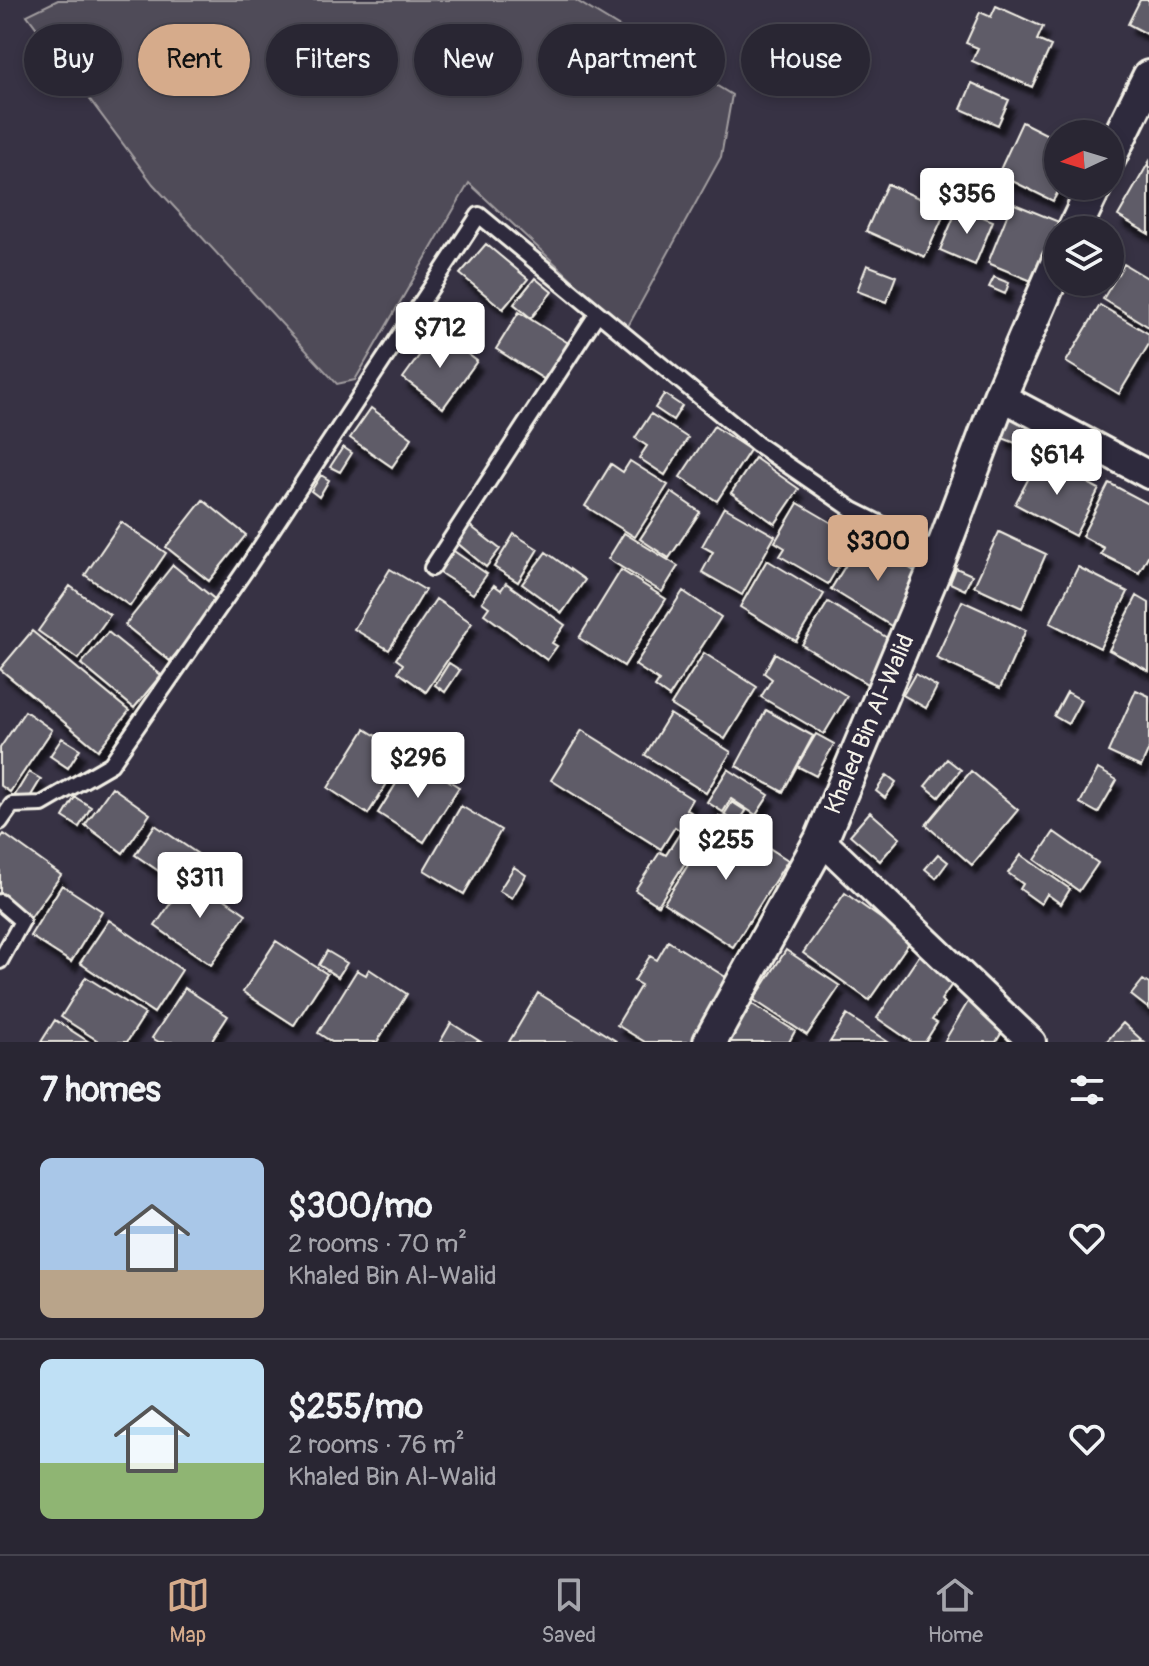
<!DOCTYPE html>
<html lang="en">
<head>
<meta charset="utf-8">
<style>
  :root { --surface:#292633; --page:#312e3b; --text:#f1f3f6; --muted:#a5a5ac; --line:#45434e; --accent:#d6ab8b }
  body { margin:0; font-family:Pangolin,sans-serif; background:var(--page); color:var(--text); height:100vh; display:flex; flex-direction:column; font-size:30px; white-space:nowrap }
  * { box-sizing:border-box; margin:0 }
  p { font-size:26px; color:var(--muted) }
  .icon { flex:none; width:44px; height:44px; fill:none; stroke:currentColor; stroke-width:2; stroke-linecap:round; stroke-linejoin:round }
  .map { position:relative; height:1042px; overflow:hidden }
  .panel { display:flex; flex-direction:column; background:var(--surface); flex:1 }
  .panel>* { flex:none }
  .banner { position:absolute; left:24px; top:24px; width:1102px; height:72px; display:flex; gap:16px }
  .needle { width:52px; rotate:266deg }
  .tools { position:absolute; left:1044px; top:120px; display:grid; gap:16px }
  .tools a { display:grid; place-items:center; width:80px; height:80px; border-radius:50%; background:var(--surface); box-shadow:0 4px 12px #0003,0 0 0 2px var(--line); font-size:40px }
  .price { position:absolute; translate:-50% -68px; padding:0 18px; border-radius:8px; background:#fff; color:#222; font-size:26px; line-height:52px; filter:drop-shadow(0 2px 4px #0008) }
  .price::after { content:''; position:absolute; left:50%; top:48px; width:24px; height:18px; margin-left:-12px; background:inherit; clip-path:polygon(0 0,100% 0,50% 100%) }
  .price.current { background:var(--accent); color:#111 }
  ul { padding:0; list-style:none }
  li { display:flex; align-items:center; gap:24px; height:200px; padding:0 40px }
  li+li { border-top:2px solid var(--line) }
  li span { display:grid; place-items:center; flex:none; width:224px; height:160px; border-radius:12px; color:#555 }
  li>.icon { margin-inline-start:auto }
  span .icon { width:96px; height:96px; fill:#fffc; stroke-width:1 }
  li b { font-size:34px }
  h2 { display:flex; justify-content:space-between; align-items:center; height:96px; padding:0 40px; font-size:34px }
  .tag { padding:0 28px; border-radius:36px; background:var(--surface); box-shadow:0 4px 12px #0003,0 0 0 2px var(--line); font-size:28px; line-height:72px }
  .tag.current { background:var(--accent); color:#111 }
  .tabs { display:flex; justify-content:space-around; align-items:center; height:112px; border-top:2px solid var(--line); background:var(--surface); font-size:22px; color:var(--muted) }
  .tabs a { display:grid; justify-items:center; gap:4px }
  .tabs .current { color:var(--accent) }
  .map>svg:first-child { display:block }
  .green { fill:#504b59; stroke:#a29ea0; stroke-width:2 }
  .building { fill:#5f5c67; stroke:#f4f1e8; stroke-width:2; filter:url(#shadow) }
  .lines { fill:none; stroke-linecap:round; stroke-linejoin:round }
  .service-casing { stroke:#f4f1e8; stroke-width:20 }
  .minor-casing { stroke:#f4f1e8; stroke-width:32 }
  .tertiary-casing { stroke:#f4f1e8; stroke-width:38 }
  .service { stroke:#2f2a3d; stroke-width:14 }
  .minor { stroke:#2f2a3d; stroke-width:26 }
  .tertiary { stroke:#2f2a3d; stroke-width:32 }
  .labels { text-anchor:middle; stroke-width:7; stroke-linejoin:round; paint-order:stroke }
  .street-label { font-size:24px; fill:#f4f1e8; stroke:#2f2a3d }
</style>
</head>
<body>
<div class="map">
<svg width="1149" height="1042" viewBox="0 0 1149 1042">
  <defs>
    <filter id="shadow"><feDropShadow dx="5" dy="9" stdDeviation="2" flood-color="#0009"/></filter>
  </defs>
  <rect width="100%" height="100%" fill="#373244"/>
  <filter id="ink" filterUnits="userSpaceOnUse"><feTurbulence type="fractalNoise" baseFrequency=".0125" numOctaves="2"/><feDisplacementMap in="SourceGraphic" scale="16" xChannelSelector="R" yChannelSelector="G"/><feConvolveMatrix kernelMatrix="1 2 1 2 8 2 1 2 1" color-interpolation-filters="sRGB"/></filter>
  <g filter="url(#ink)">
    <path class="green" d="M58,0H575L732,95L721,157L626,330L469,183L355,380L337,384L153,184L27,15Z"/>
    <path class="building" d="M1140,0H1149V35L1128,24Z
      M996,6L1043,27L1037,40L1051,46L1032,87L972,61L978,48L966,43L980,12L991,17Z
      M972,83L1009,100L998,125L961,109Z
      M1022,122L1058,140V186H1061L1053,201L998,174Z
      M1149,162V234L1118,216Z
      M972,173L988,181L973,210L958,203Z
      M887,184L946,210L925,257L866,231Z
      M1012,203L1059,222L1034,282L988,263Z
      M958,207L993,221L975,265L940,250Z
      M486,244L528,279L503,309L460,274Z
      M1124,264L1149,279V327L1103,299Z
      M867,265L896,276L886,302L857,291Z
      M994,277L1009,283L1005,294L989,287Z
      M535,278L552,292L531,318L514,304Z
      M1100,305L1149,334V344L1119,394L1066,362Z
      M519,312L570,344L547,381L496,349Z
      M437,331L477,361L443,408L403,378Z
      M664,394L682,406L673,420L655,408Z
      M371,408L412,438L392,467L350,438Z
      M1012,411L1031,417L1021,445L1002,438Z
      M651,414L688,438L665,475L639,458L647,446L635,438Z
      M714,426L750,450L717,501L680,477Z
      M343,447L352,453L340,472L330,467Z
      M1040,457L1099,489L1075,536L1015,504Z
      M755,458L799,489L775,524L731,493Z
      M630,461L668,485L635,537L585,506L611,464L623,472Z
      M321,475L329,480L319,497L311,491Z
      M1109,483L1149,504V554L1139,573L1101,554L1104,548L1082,536Z
      M671,492L700,512L669,558L640,539Z
      M203,500L246,535L209,581L166,547Z
      M798,503L856,537L828,584L780,556L785,548L775,542Z
      M724,507L775,536L742,595L702,572L713,552L702,546Z
      M121,522L166,553L130,606L85,575Z
      M469,525L500,549L486,567L456,542Z
      M999,532L1046,554L1022,608L974,586Z
      M624,533L678,566L662,592L608,559Z
      M514,534L538,549L518,582L494,567Z
      M862,539L924,577L893,627L831,589Z
      M451,549L487,574L473,594L437,571Z
      M546,552L585,580L562,613L522,584Z
      M767,560L824,594L796,641L740,607Z
      M173,565L218,602L170,661L125,625Z
      M1078,567L1128,592L1100,648L1050,623Z
      M956,568L972,575L965,590L950,583Z
      M390,569L425,590L389,650L354,629Z
      M621,570L666,599L624,666L579,638Z
      M506,583L565,625L552,643L557,646L547,660L484,614L489,607L482,602L494,585L501,590Z
      M70,586L110,615L78,659L38,631Z
      M683,591L721,617L669,697L655,687L659,681L635,665Z
      M1137,596L1149,603V671L1109,650Z
      M436,599L472,623L426,692L398,672L403,664L396,659Z
      M962,601L1026,630L1000,688L936,658Z
      M828,602L899,645L874,688L802,645Z
      M32,631L129,711L98,750L0,669Z
      M108,632L161,675L134,708L81,664Z
      M704,653L757,687L725,739L671,705Z
      M775,653L847,696L824,734L761,697L772,679L764,673Z
      M449,663L460,670L445,692L435,685Z
      M915,674L937,687L926,708L903,695Z
      M1136,690L1149,696V749L1141,767L1108,752Z
      M1067,692L1081,700L1068,724L1054,716Z
      M766,710L813,736L783,792L736,766Z
      M25,711L52,730L10,792L0,785V748Z
      M670,714L731,752L706,793L645,755Z
      M365,729L405,754L368,814L328,788Z
      M582,730L692,799L686,809L692,813L681,831L675,827L661,849L551,780Z
      M816,734L834,744L816,776L797,766Z
      M62,738L80,749L68,768L50,756Z
      M412,758L459,787L424,842L378,813Z
      M947,759L961,770L939,797L925,786Z
      M728,769L769,795L756,815L731,799L723,812L707,802Z
      M1098,769L1117,780L1098,813L1080,803Z
      M971,771L1018,810L972,865L926,825Z
      M29,772L41,779L27,802L15,795Z
      M887,775L896,782L885,798L876,791Z
      M112,787L150,814L123,853L85,825Z
      M75,797L91,807L79,827L63,817Z
      M732,802L746,811L738,823L724,815Z
      M461,806L501,830L464,894L424,870Z
      M870,812L900,838L880,861L850,835Z
      M719,816L788,860L733,947L664,903Z
      M155,825L198,854L178,884L135,855Z
      M1054,832L1098,863L1079,891L1035,860Z
      M680,833L697,844L658,905L635,890L660,852L666,855Z
      M4,834L61,875L31,917L0,894V839Z
      M938,854L948,862L936,878L925,869Z
      M1021,855L1070,889L1061,904L1047,894L1041,904L1020,889L1023,884L1008,873Z
      M514,867L526,875L512,898L499,891Z
      M190,875L246,914L211,965L155,926Z
      M62,885L102,911L71,962L30,936Z
      M845,893L911,940L869,1000L803,953Z
      M109,920L182,970L154,1013L80,963Z
      M276,941L327,974L294,1025L243,992Z
      M668,941L732,981L694,1042H645L617,1025L641,985L634,981L650,956L657,960Z
      M786,950L840,986L807,1035L754,1000Z
      M327,951L347,963L338,977L319,965Z
      M921,953L957,977L941,1000L944,1003L932,1020L937,1023L925,1042H912L877,1018Z
      M369,969L407,994L377,1042H332L318,1033L357,970L366,975Z
      M86,977L145,1014L127,1042H100L61,1017Z
      M1143,980L1149,984V1009L1131,995Z
      M185,988L228,1016L211,1042H159L152,1038Z
      M975,990L1008,1022L996,1042H944Z
      M538,993L616,1041L615,1042H509Z
      M752,1004L795,1031L789,1042H728Z
      M847,1015L888,1042H830Z
      M55,1020L89,1042H41Z
      M451,1023L481,1042H440Z
      M1123,1023L1144,1042H1106Z"/>
    <g class="lines">
      <g class="service-casing">
        <path id="service" d="M432,568L597,314
          M0,822L12,805L42,804L111,764L246,569L479,215L757,444L853,510L941,554
          M0,902L22,921L0,961"/>
      </g>
      <g class="minor-casing">
        <path id="minor" d="M1000,396L1149,475
          M821,840L1032,1042"/>
      </g>
      <g class="tertiary-casing">
        <path id="tertiary" d="M1110,156L1149,77
          M1074,230L1095,186
          M710,1042L821,840L941,554L1000,396L1058,262"/>
      </g>
      <use href="#service" class="service"/>
      <use href="#minor" class="minor"/>
      <use href="#tertiary" class="tertiary"/>
    </g>
  </g>
  <g class="labels">
    <g class="street-label">
      <text transform="translate(869 724) rotate(-67)" y="8">Khaled Bin Al-Walid</text>
    </g>
  </g>
</svg>
<div class="tools">
<a><svg class="needle" viewBox="-14 -14 28 28"><path d="M0-13l5 13h-10z" fill="#e53935"/><path d="M0 13l5-13h-10z" fill="#a5a5ac"/></svg></a>
<a><svg class="icon" aria-label="layers" viewBox="0 0 24 24"><path d="M12 4l9 5-9 5-9-5zM3 14l9 5 9-5"/></svg></a>
</div>
<b class="price" style="left:967px;top:236px">$356</b>
<b class="price" style="left:440px;top:370px">$712</b>
<b class="price" style="left:1057px;top:497px">$614</b>
<b class="price current" style="left:878px;top:583px">$300</b>
<b class="price" style="left:418px;top:800px">$296</b>
<b class="price" style="left:726px;top:882px">$255</b>
<b class="price" style="left:200px;top:920px">$311</b>
<div class="banner">
<a class="tag">Buy</a>
<a class="tag current">Rent</a>
<a class="tag">Filters</a>
<a class="tag">New</a>
<a class="tag">Apartment</a>
<a class="tag">House</a>
</div>
</div>
<section class="panel">
<h2>7 homes<svg class="icon" aria-label="filters" viewBox="0 0 24 24"><path d="M4 7h16M4 17h16"/><circle cx="9" cy="7" r="2"/><circle cx="15" cy="17" r="2"/></svg></h2>
<ul>
<li><span style="background:linear-gradient(#a9c7e8 70%,#b9a48a 0)"><svg class="icon" aria-label="home" viewBox="0 0 24 24"><path d="M3 11l9-7 9 7M6 9v11h12V9"/></svg></span><div><b>$300/mo</b><p>2 rooms · 70 m²</p><p>Khaled Bin Al-Walid</p></div><svg class="icon" aria-label="heart" viewBox="0 0 24 24"><path d="M12 20l-8-8c-3-5 5-10 8-4 3-6 11-1 8 4z"/></svg></li>
<li><span style="background:linear-gradient(#bfe0f5 65%,#8fb573 0)"><svg class="icon" aria-label="home" viewBox="0 0 24 24"><path d="M3 11l9-7 9 7M6 9v11h12V9"/></svg></span><div><b>$255/mo</b><p>2 rooms · 76 m²</p><p>Khaled Bin Al-Walid</p></div><svg class="icon" aria-label="heart" viewBox="0 0 24 24"><path d="M12 20l-8-8c-3-5 5-10 8-4 3-6 11-1 8 4z"/></svg></li>
</ul>
</section>
<nav class="tabs">
<a class="current"><svg class="icon" aria-label="map" viewBox="0 0 24 24"><path d="M3 6l6-2 6 2 6-2v14l-6 2-6-2-6 2zM9 4v14M15 6v14"/></svg>Map</a>
<a><svg class="icon" aria-label="saved" viewBox="0 0 24 24"><path d="M7 4h10v16l-5-4-5 4z"/></svg>Saved</a>
<a><svg class="icon" aria-label="home" viewBox="0 0 24 24"><path d="M3 11l9-7 9 7M6 9v11h12V9"/></svg>Home</a>
</nav>
</body>
</html>
